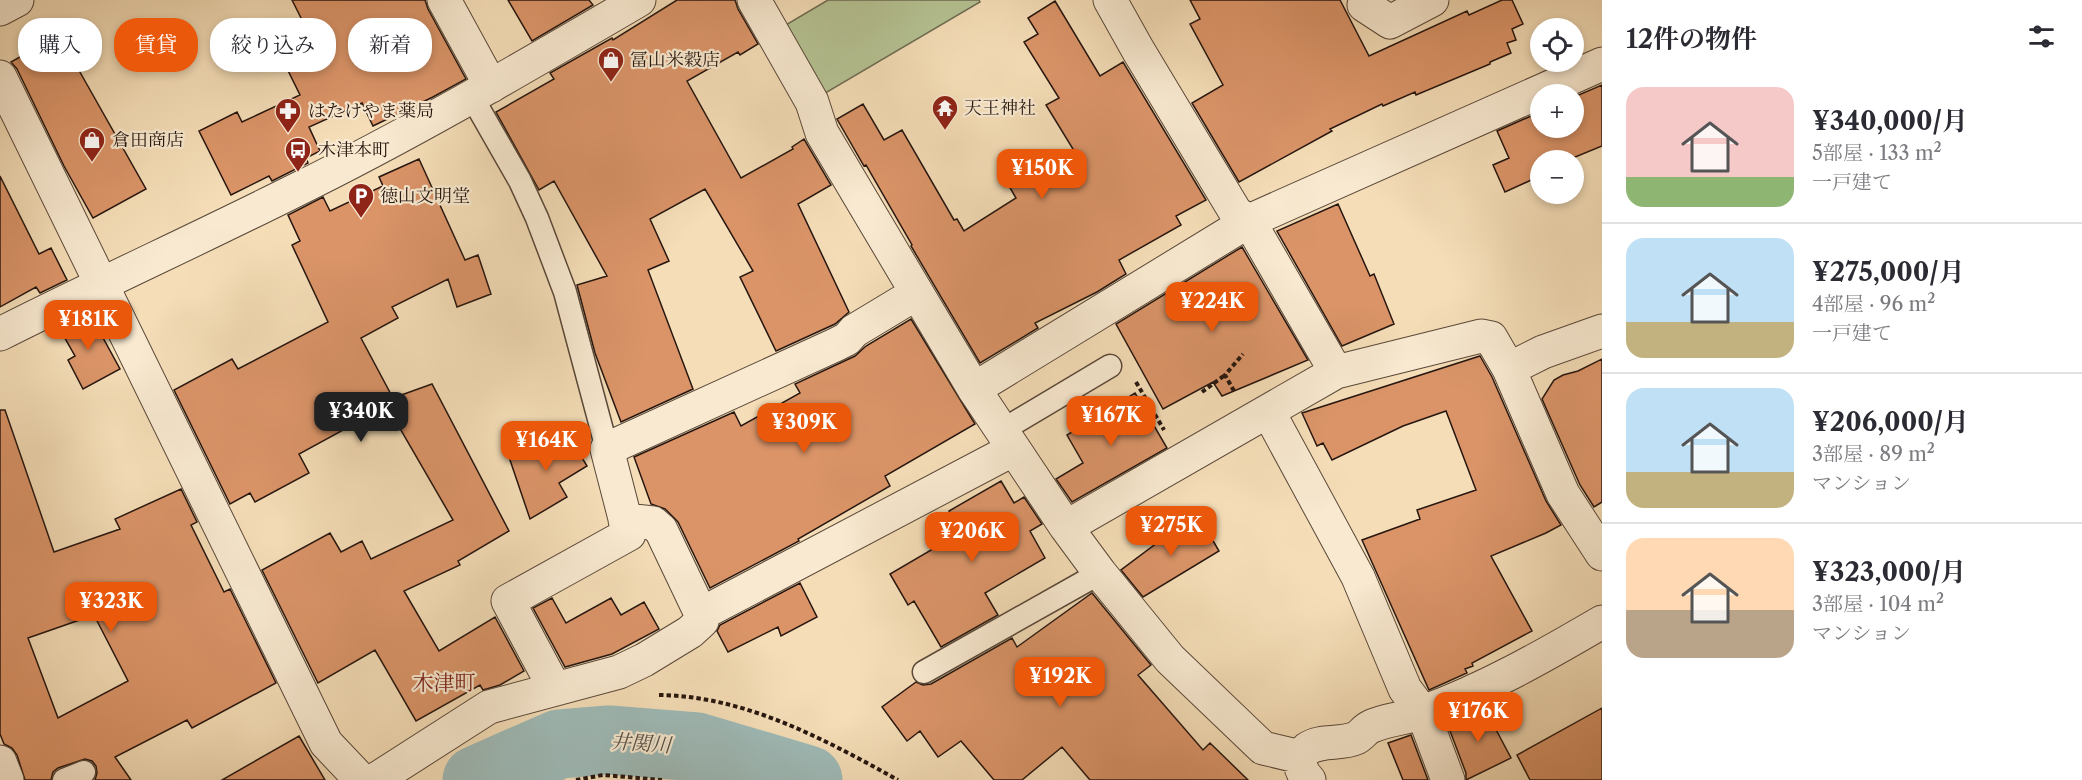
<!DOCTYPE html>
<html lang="ja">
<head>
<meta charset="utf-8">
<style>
  :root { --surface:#fff; --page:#f2f2f3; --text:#2b2b33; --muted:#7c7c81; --line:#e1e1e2; --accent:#ea580c }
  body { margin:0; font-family:"Libre Caslon Text","Noto Serif JP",serif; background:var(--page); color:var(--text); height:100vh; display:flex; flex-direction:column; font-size:22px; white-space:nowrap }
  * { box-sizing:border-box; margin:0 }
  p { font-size:20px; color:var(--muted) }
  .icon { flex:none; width:33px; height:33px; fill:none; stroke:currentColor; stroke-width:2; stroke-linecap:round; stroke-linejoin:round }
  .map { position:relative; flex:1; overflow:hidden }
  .details { display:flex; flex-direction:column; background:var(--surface); width:480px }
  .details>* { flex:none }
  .top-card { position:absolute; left:18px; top:18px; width:570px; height:54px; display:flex; gap:12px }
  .fabs { position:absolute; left:1530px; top:18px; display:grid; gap:12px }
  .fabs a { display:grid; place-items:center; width:54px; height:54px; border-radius:50%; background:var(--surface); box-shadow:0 3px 9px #0003; font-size:30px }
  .price { position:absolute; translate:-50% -51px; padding:0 14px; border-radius:12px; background:var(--accent); color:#fff; font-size:20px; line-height:39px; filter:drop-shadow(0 2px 3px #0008) }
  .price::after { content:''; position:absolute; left:50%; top:36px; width:18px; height:14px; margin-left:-9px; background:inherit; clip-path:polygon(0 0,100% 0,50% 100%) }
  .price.on { background:#222; color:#fff }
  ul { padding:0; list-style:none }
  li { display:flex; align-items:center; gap:18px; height:150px; padding:0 24px }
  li+li { border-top:2px solid var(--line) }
  li span { display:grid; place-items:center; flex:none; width:168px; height:120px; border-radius:18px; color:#555 }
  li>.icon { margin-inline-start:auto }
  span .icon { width:72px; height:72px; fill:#fffc; stroke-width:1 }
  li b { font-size:26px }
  h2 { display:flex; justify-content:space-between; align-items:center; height:72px; padding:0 24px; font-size:26px }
  .tag { padding:0 21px; border-radius:24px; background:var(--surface); box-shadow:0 3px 9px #0003; font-size:21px; line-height:54px }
  .tag.on { background:var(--accent); color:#fff }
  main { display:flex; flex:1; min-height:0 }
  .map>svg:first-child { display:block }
  .green { fill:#b5c293; stroke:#6e6c51; stroke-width:1.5 }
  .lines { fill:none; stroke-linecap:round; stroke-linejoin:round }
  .river { stroke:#9ebab7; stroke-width:69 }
  .building { fill:#da9468; stroke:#26160f; stroke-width:1.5; fill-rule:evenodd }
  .service-casing { stroke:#5a4839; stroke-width:25 }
  .minor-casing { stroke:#5a4839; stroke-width:35 }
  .tertiary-casing { stroke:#5a4839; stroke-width:35 }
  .path { stroke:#26160f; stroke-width:4; stroke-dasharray:4.5 3; stroke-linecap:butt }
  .service { stroke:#f8e9d0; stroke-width:22 }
  .minor { stroke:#f8e9d0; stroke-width:33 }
  .tertiary { stroke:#f8e9d0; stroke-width:33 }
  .labels { text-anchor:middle; stroke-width:4.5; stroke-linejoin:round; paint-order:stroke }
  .poi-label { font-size:18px; fill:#26160f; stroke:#f8e9d0; text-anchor:start }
  .water-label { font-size:20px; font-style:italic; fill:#504f4a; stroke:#f8e9d0 }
  .quarter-label { font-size:21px; fill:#7a1f14; stroke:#f8e9d0 }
</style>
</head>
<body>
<main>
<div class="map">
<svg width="1602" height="780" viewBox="0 0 1602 780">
  <rect width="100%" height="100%" fill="#f4ddb7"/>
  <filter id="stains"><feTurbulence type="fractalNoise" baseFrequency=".00333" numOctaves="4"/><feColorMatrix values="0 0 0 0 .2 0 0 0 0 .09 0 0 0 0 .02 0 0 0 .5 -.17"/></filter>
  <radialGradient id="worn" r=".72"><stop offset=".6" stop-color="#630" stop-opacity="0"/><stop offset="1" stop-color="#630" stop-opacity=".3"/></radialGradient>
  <path class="green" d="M828,0H979L980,2L822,95L784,26Z"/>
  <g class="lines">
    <path class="river" d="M477,780L559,744L609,740L697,747L808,780"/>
  </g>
  <path class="building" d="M292,0H425L428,9L466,79L433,97L373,126L362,103L309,127L320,151L306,158L308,163L272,181L269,176L231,195L199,131L237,112L242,122L300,95L271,36L302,20Z
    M508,0H589L593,5L532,41Z
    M677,0H735L738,9L758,44L740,55L738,52L687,81L741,178L793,149L792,147L804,139L831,185L798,204L849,312L835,324L776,351L740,277L753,271L705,189L650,219L669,261L648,270L693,389L621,422L595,353L577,285L607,276L554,181L539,190L496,112L554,79L550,73L612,38L613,40Z
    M1190,0H1340L1369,56L1467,11L1469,15L1502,0H1512L1523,24L1512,29L1516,40L1507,43L1511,53L1490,62V64L1416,95L1415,92L1383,106L1382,104L1330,129L1332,131L1239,182L1192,103L1223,85L1190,24L1200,19Z
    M1055,1L1100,76L1123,62L1206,200L1176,216L1181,225L1119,260L1126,274L1097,292L1035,323L1038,328L980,363L911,246L912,245L866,165L864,166L837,119L863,104L884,140L902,130L954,220L957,219L964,231L1016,198L1009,186L1073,149L1046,105L1059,98L1024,42L1038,34L1028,18Z
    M59,35L146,189L93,218L64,166L17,69L11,62Z
    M1602,85V146L1568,160H1540V176L1505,192L1493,165L1509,158L1497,131L1540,112V128H1574V97Z
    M419,159L465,260L478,255L491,294L457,307L448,279L392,307L398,318L361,338L393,398L432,384L509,531L458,561L460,565L404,591L439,651L495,617L524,671L500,685L483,690L480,685L416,721L375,650L318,683L262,570L330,533L341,552L362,541L371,559L453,520L387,406L299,454L309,473L255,502L250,493L230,504L174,390L232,359L238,369L328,322L292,245L300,241L288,215L323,197L330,211L383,186L379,177Z
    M0,176L39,254L51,248L67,280L40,293L36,287L0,307Z
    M1338,204L1370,276L1374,274L1394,324L1342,346L1277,231Z
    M1242,247L1308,360L1222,396L1213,382L1163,409L1116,324Z
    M84,313L86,317L90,314L120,369L83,389L68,360L75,356L58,326Z
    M911,319L975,424L885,476L890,486L798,539L799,541L710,588L678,522L665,509L651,504L634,457L734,412L741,426L800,393L795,384L855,356L866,346Z
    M1480,356L1492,377L1546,501L1561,525L1546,533L1491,556L1532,631L1472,663L1473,666L1465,669L1467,673L1429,690L1362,540L1420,519L1417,510L1476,490L1446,411L1403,426L1332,460L1323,443L1317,446L1302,413Z
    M1602,359V502L1594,507L1580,485L1542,399L1554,380L1563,375L1578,371Z
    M1135,393L1167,448L1072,502L1056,479L1083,463L1067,435Z
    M0,410H5L54,552L120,529L115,519L181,489L197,522L191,525L224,592L230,589L276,683L192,728L187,720L115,757L131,780H95L97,773L96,766L92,761L85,759L58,768L53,772L51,780H25L17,755L12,748L4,744L0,734ZM94,615L128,681L58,718L28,638Z
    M566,431L587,466L559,483L567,497L530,519L509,457L535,442L539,448Z
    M1001,481L1014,503L1024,497L1042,524L1030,531L1045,558L985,593L998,615L941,647L914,601L908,605L890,574L962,532L949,511Z
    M1197,513L1219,551L1143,597L1121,570Z
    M800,583L817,617L781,636L778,627L728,652L717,631L720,625Z
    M1092,593L1151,665L1138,675L1203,750L1210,743L1248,780H1090L1062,747L1022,780H994L961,741L938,757L920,731L907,741L882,707L916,682L923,685L931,684L1012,638L1017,647Z
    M552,598L566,623L611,598L621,615L644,602L659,629L612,654L565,667L533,608Z
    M1484,707L1511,758L1466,780V773L1447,723Z
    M1602,708V780H1530L1517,755Z
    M1411,735L1428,780H1403L1388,743Z
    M299,736L325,780H222Z"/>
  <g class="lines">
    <g class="service-casing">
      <path id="service" d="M472,97L520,181L537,218L565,292L607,449
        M1001,431L1110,366
        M924,672L1100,573
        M64,780L84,772"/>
    </g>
    <g class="minor-casing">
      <path id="minor" d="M444,0L491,86
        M754,0L812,102L822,133L974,389L1066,527L1100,573L1170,659L1263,748L1301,757
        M1110,0L1138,50L1236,213L1249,221L1336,372L1481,336L1491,338L1509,369L1563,494L1602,554
        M1364,5L1390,22L1432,0
        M0,9L17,0
        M0,77L326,743L361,780
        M1509,369L1543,352L1602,331
        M974,389L1249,221L1602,64
        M1268,411L1358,577L1405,689L1423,713L1448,780
        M625,520L653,523L661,530L701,614
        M1066,527L1336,372
        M555,689L508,601L629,534L607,449L835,345L847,339L854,331L917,293
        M0,762L7,780
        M375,780L489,707L619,672L644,660L690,632L702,621L701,614L1014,449
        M1309,780C1300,771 1296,758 1307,749C1321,739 1341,745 1356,738C1361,736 1365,729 1370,727C1386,719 1406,719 1423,712C1486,689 1544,656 1602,622"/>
    </g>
    <g class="tertiary-casing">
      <path id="tertiary" d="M0,334C97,285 196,240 294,191C412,133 526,66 639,0"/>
    </g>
    <path class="path" d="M1136,382L1164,430
      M1234,391L1225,375L1243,354
      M1202,392L1225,375
      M659,695C745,696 824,739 898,780
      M576,780L603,775L662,780"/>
    <use href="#service" class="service"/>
    <use href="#minor" class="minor"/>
    <use href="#tertiary" class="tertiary"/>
  </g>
  <defs>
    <g id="shop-pin" transform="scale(1.35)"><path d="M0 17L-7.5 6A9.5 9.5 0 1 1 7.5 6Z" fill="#8f2418" stroke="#f8e9d0"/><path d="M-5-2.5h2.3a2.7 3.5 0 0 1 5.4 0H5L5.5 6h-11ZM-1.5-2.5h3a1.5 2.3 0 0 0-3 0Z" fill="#fff"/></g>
    <g id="temple-pin" transform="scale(1.35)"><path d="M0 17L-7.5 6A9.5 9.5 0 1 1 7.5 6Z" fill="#8f2418" stroke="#f8e9d0"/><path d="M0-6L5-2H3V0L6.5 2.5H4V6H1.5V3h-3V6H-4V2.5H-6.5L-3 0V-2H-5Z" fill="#fff"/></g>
    <g id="pharmacy-pin" transform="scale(1.35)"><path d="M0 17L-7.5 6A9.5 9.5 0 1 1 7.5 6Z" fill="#8f2418" stroke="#f8e9d0"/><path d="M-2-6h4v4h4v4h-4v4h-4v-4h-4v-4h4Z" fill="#fff"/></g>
    <g id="bus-pin" transform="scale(1.35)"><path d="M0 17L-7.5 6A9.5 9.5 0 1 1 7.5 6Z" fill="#8f2418" stroke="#f8e9d0"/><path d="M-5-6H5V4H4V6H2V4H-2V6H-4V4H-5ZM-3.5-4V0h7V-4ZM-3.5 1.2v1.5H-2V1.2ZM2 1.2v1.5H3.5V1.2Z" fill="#fff"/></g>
    <g id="parking-pin" transform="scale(1.35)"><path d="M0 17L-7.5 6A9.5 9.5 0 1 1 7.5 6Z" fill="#8f2418" stroke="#f8e9d0"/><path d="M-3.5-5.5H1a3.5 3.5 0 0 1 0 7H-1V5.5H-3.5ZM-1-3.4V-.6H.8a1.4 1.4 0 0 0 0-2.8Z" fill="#fff"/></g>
  </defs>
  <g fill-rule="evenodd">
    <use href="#shop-pin" x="611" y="60"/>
    <use href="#temple-pin" x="945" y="108"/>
    <use href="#pharmacy-pin" x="288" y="111"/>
    <use href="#shop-pin" x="92" y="140"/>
    <use href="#bus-pin" x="298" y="150"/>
    <use href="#parking-pin" x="361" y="196"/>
  </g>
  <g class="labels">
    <g class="poi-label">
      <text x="630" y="66">冨山米穀店</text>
      <text x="964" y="114">天王神社</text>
      <text x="308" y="117">はたけやま薬局</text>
      <text x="112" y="146">倉田商店</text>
      <text x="318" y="156">木津本町</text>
      <text x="380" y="202">徳山文明堂</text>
    </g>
    <g class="water-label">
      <text transform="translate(641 743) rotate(4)" y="7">井関川</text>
    </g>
    <g class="quarter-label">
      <text x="444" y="690">木津町</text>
    </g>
  </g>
  <rect width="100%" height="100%" filter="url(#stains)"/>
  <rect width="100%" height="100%" fill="url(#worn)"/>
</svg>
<div class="fabs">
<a><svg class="icon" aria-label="locate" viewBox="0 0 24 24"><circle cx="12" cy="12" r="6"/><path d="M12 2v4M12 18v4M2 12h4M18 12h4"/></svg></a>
<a>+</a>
<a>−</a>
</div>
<b class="price" style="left:1042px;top:200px">¥150K</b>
<b class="price" style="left:1212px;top:333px">¥224K</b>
<b class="price" style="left:88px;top:351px">¥181K</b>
<b class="price on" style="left:361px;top:443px">¥340K</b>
<b class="price" style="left:1111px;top:447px">¥167K</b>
<b class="price" style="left:804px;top:454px">¥309K</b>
<b class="price" style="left:546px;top:472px">¥164K</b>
<b class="price" style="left:1171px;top:557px">¥275K</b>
<b class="price" style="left:972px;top:563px">¥206K</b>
<b class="price" style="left:111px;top:633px">¥323K</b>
<b class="price" style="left:1060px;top:708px">¥192K</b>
<b class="price" style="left:1478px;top:743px">¥176K</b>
<div class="top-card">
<a class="tag">購入</a>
<a class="tag on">賃貸</a>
<a class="tag">絞り込み</a>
<a class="tag">新着</a>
</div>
</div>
<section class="details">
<h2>12件の物件<svg class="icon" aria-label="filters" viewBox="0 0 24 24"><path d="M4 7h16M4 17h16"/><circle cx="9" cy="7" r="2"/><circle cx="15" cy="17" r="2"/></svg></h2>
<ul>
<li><span style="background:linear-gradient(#f6c9c9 75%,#8fb573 0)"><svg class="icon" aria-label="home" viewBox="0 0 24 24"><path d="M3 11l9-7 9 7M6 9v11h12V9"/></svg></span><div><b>¥340,000/月</b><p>5部屋 · 133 m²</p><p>一戸建て</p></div></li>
<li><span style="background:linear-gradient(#bfe0f5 70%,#c2b280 0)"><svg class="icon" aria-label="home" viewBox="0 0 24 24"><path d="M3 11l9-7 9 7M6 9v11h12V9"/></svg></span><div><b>¥275,000/月</b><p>4部屋 · 96 m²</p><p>一戸建て</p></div></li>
<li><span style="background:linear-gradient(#bfe0f5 70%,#c2b280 0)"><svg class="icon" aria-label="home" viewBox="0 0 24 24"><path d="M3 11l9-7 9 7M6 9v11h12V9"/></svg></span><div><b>¥206,000/月</b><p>3部屋 · 89 m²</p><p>マンション</p></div></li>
<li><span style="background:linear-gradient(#ffd9b3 60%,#b9a48a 0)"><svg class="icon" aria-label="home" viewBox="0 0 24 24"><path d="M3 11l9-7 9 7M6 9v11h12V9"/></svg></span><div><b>¥323,000/月</b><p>3部屋 · 104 m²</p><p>マンション</p></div></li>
</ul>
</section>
</main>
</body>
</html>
